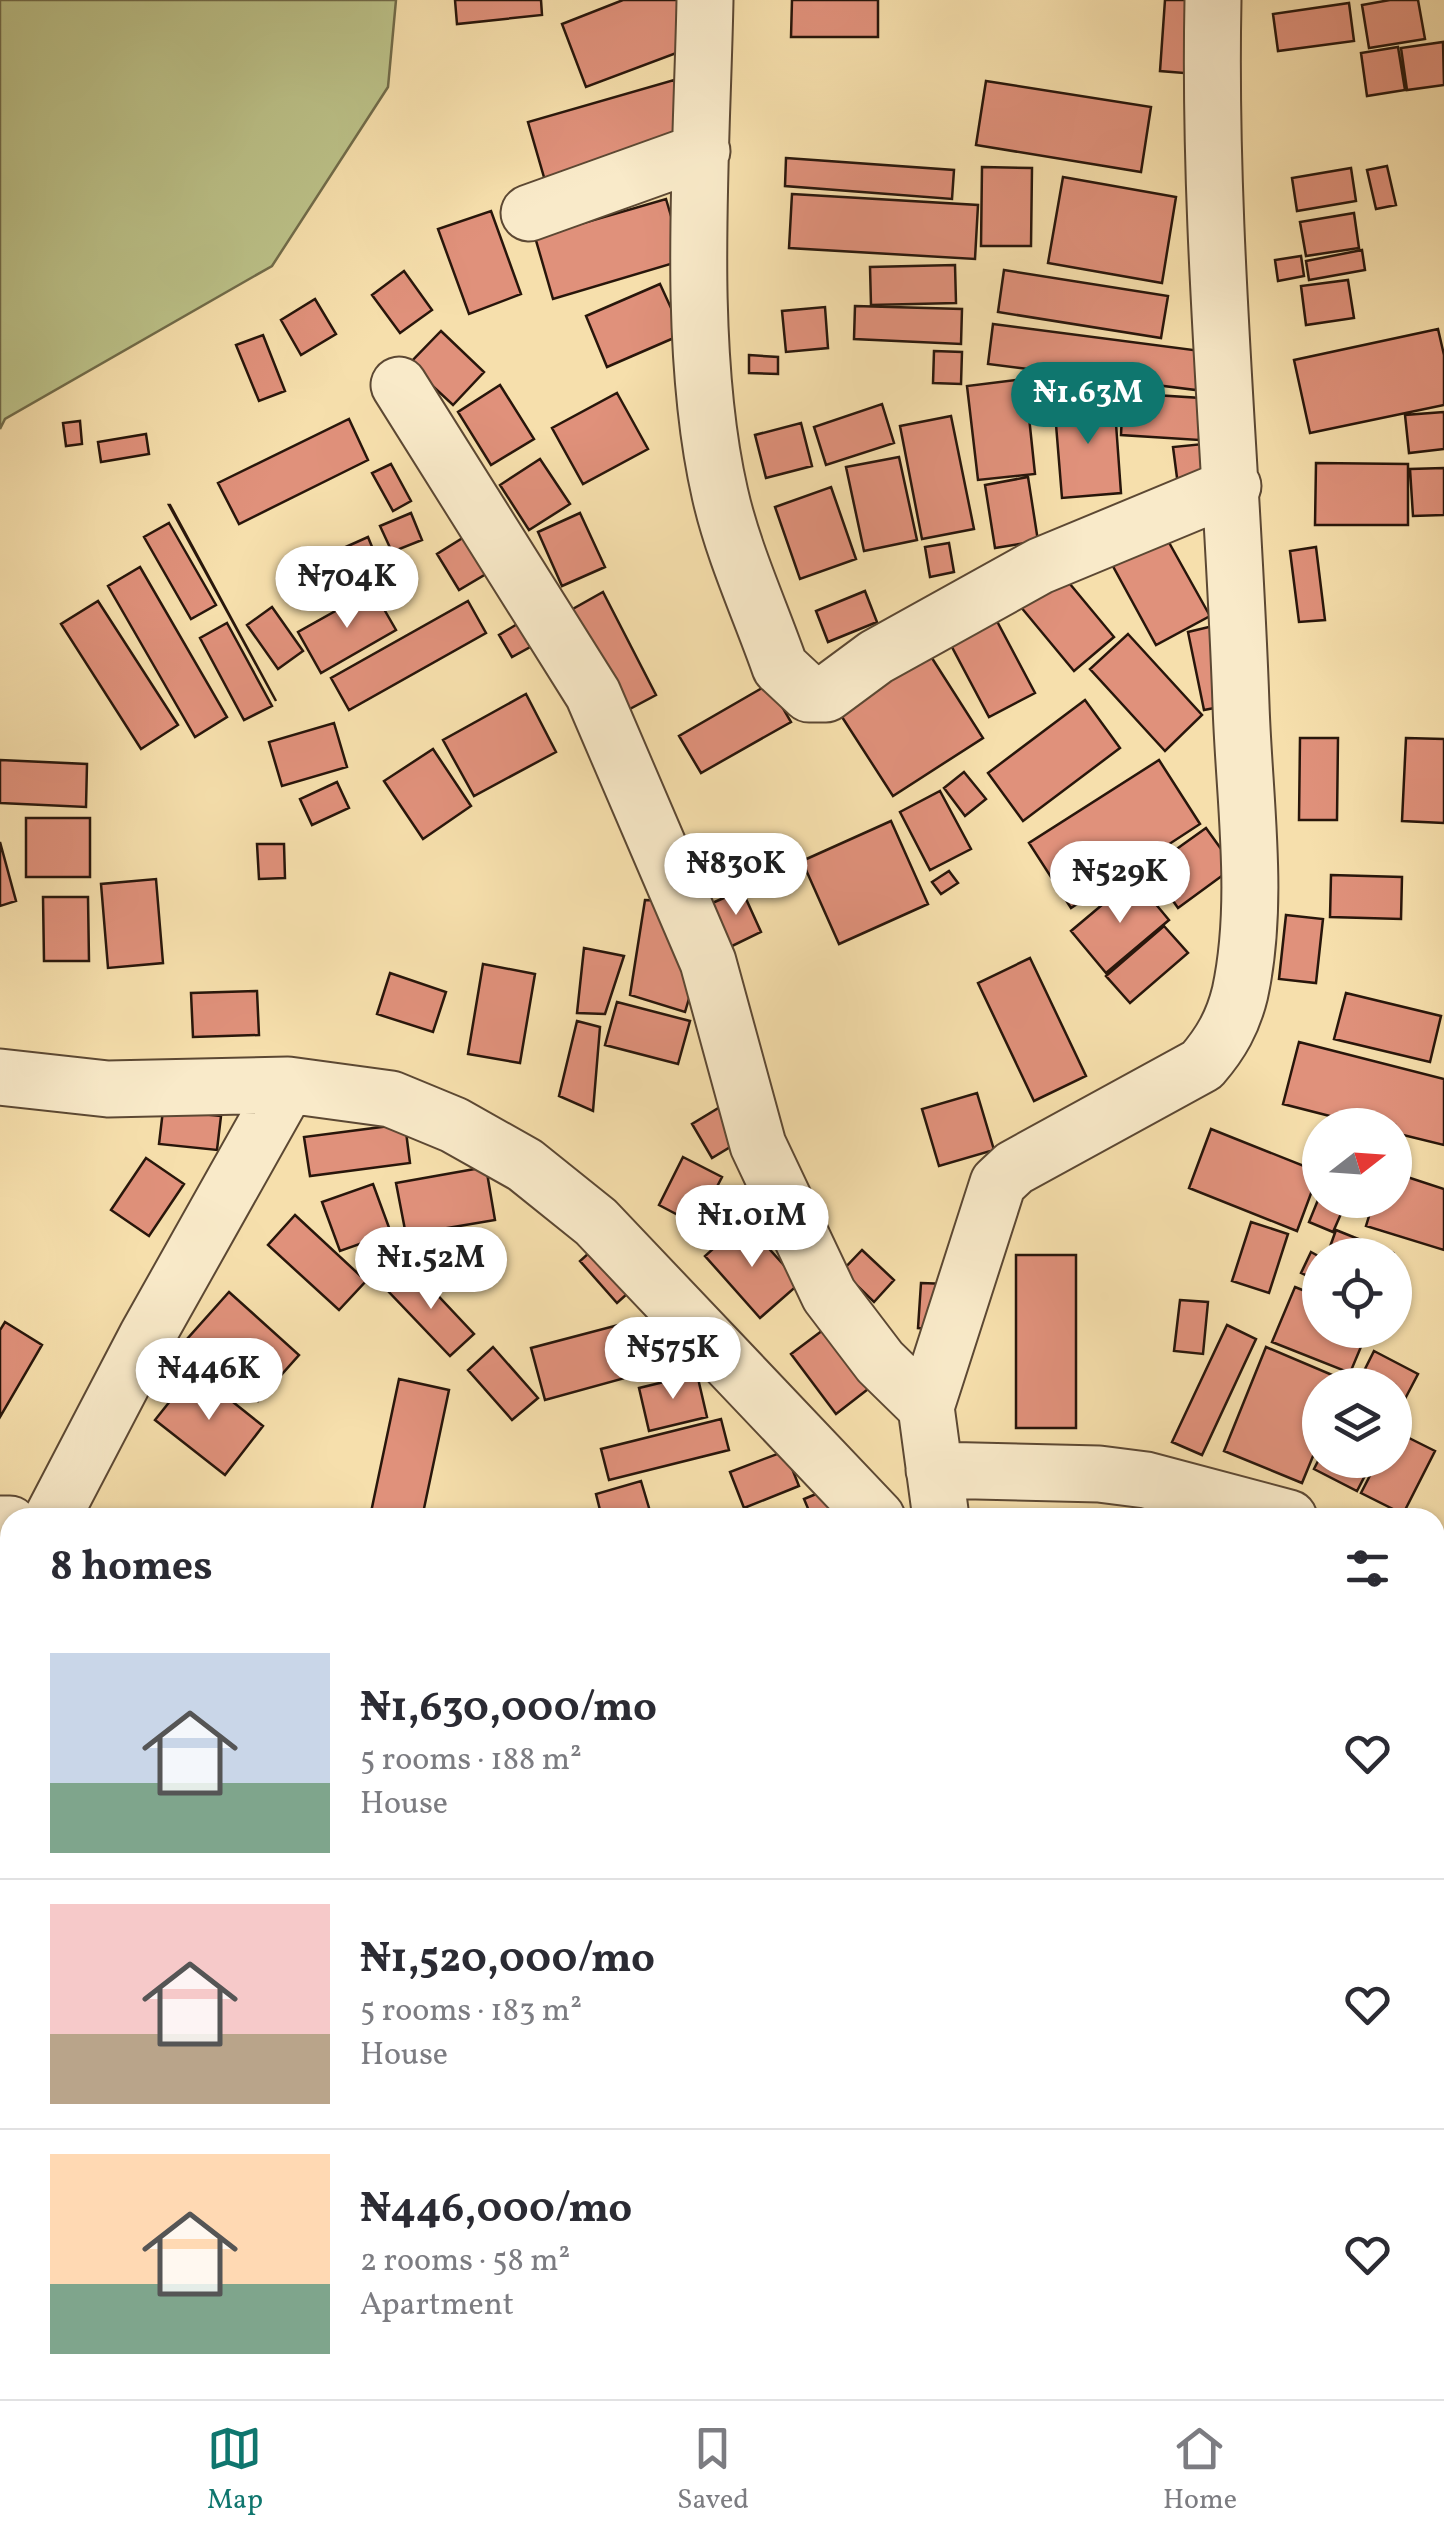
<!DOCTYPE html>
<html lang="en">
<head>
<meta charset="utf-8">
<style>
  :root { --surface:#fff; --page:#f2f2f3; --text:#2b2b33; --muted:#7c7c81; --line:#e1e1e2; --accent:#0f766e }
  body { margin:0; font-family:Vollkorn,serif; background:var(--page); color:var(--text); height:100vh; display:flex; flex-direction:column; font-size:38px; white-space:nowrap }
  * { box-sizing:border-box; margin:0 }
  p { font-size:32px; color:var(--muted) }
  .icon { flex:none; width:55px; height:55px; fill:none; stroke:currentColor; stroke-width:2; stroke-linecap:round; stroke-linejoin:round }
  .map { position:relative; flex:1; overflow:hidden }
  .side { position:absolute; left:0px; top:1508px; width:1445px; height:892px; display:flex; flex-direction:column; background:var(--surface); border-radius:30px 30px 0 0; box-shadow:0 2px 8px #0004 }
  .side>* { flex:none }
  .needle { width:65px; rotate:73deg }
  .fabs { position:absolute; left:1302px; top:1108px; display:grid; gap:20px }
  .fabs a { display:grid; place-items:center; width:110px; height:110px; border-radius:50%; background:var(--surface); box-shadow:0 2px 8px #0004; font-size:50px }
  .price { position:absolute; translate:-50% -85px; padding:0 22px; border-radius:35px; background:#fff; color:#222; font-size:32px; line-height:65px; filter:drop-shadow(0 2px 5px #0008) }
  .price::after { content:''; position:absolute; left:50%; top:60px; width:30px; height:22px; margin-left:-15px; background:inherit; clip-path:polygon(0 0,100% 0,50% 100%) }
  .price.on { background:var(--accent); color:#fff }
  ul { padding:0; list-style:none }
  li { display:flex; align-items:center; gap:30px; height:250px; padding:0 50px }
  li+li { border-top:2px solid var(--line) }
  li span { display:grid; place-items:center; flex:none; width:280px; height:200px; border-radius:0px; color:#555 }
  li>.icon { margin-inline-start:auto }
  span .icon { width:120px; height:120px; fill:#fffc; stroke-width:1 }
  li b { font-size:42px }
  h2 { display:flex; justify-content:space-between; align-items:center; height:120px; padding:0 50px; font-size:42px }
  .dock { display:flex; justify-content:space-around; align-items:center; height:140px; border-top:2px solid var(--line); background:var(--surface); font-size:28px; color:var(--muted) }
  .dock a { display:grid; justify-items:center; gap:5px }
  .dock .on { color:var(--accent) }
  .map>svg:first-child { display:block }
  .green { fill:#bcc289; stroke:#726c4a; stroke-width:2.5 }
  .building { fill:#e0917b; stroke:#28160b; stroke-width:2.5 }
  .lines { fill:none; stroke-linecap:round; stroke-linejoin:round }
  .minor-casing { stroke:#5c4833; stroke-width:59 }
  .minor { stroke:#f9eac9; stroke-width:55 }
</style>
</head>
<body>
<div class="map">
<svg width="1444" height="2399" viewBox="0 0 1444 2399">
  <rect width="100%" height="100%" fill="#f6dfac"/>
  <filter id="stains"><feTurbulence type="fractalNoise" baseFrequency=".002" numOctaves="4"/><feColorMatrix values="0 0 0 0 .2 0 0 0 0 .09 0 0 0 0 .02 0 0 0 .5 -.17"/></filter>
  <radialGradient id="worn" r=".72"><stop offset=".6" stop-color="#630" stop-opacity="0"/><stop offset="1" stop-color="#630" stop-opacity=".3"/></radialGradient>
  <path class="green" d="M0,0H396L388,87L272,266L5,419L0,429Z"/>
  <path class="building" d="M455,0H541L542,15L457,24Z
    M623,0H677L695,46L586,87L562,24Z
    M792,0H878V37H791Z
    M1165,0H1202L1196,74L1160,71Z
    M1390,0H1418L1425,39L1369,48L1362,5Z
    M1349,3L1354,41L1278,51L1273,14Z
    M1443,42L1444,85L1407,90L1401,48Z
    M1398,47L1405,90L1367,96L1361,53Z
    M674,80L693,149L548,191L528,122Z
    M986,81L1151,107L1141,172L976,145Z
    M786,158L954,170L952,199L785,186Z
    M1387,166L1396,205L1376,209L1367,170Z
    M982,167L1032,168L1031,246H981Z
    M1351,168L1356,201L1297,211L1292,178Z
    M1063,177L1176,197L1162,283L1048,263Z
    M792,194L978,205L975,259L789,248Z
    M666,199L684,260L553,299L535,237Z
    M491,211L521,294L469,314L438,229Z
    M1354,213L1359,248L1306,256L1300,222Z
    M1362,250L1365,270L1309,280L1306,261Z
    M1301,256L1304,276L1278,281L1275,260Z
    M955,265L956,303L871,305L870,267Z
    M1004,270L1168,296L1161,338L998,312Z
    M404,271L432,310L400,333L372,295Z
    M1348,280L1354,318L1306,325L1301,286Z
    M660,284L683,334L607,367L586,316Z
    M315,299L336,334L301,355L281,320Z
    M855,306L962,309L961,344L854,339Z
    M825,307L828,348L786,352L782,311Z
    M993,324L1201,351L1196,390L988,364Z
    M1438,329L1444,355V405L1310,433L1294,360Z
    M441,331L484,372L453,405L409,364Z
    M263,335L285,391L259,401L236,345Z
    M934,351L962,352L961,384L933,383Z
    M749,355L778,357V374L749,373Z
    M1025,379L1035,474L978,480L967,386Z
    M500,385L534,439L491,465L458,412Z
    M617,393L648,449L583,484L552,428Z
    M1123,393L1201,398L1199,440L1121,435Z
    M1114,396L1121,493L1062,498L1054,400Z
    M882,404L894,443L826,465L814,427Z
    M1444,412V449L1409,453L1405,415Z
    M951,416L974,529L922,539L900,426Z
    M349,419L368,460L239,524L218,483Z
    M80,421L82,444L66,446L63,423Z
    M801,423L812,466L766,478L755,435Z
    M146,434L149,454L101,462L98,442Z
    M1203,444L1208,490L1179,493L1173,447Z
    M899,457L917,540L864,551L846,467Z
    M540,459L570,504L529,530L500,485Z
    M1316,463L1408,464V525H1315Z
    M391,464L411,501L393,511L372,473Z
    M1444,468V515L1413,516L1410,469Z
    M1028,477L1038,541L995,548L985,485Z
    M831,487L856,559L800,579L775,507Z
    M169,505H170L276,701Z
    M411,513L422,540L392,552L380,526Z
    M580,513L605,567L562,586L538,532Z
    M169,523L216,605L191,619L144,537Z
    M1162,530L1210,616L1156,645L1109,559Z
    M469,534L491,571L459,590L437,554Z
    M368,537L377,559L348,572L339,550Z
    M949,543L954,572L930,577L925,547Z
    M1316,547L1325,620L1299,622L1290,551Z
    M140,567L227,717L195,737L108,586Z
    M1060,572L1114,637L1074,671L1020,606Z
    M373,590L396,630L321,673L298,632Z
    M865,591L877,622L828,642L816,611Z
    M603,592L656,695L624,712L571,610Z
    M98,601L178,725L141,749L61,624Z
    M468,601L486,633L349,710L331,678Z
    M272,607L303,651L278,669L247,625Z
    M990,608L1035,693L989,717L944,632Z
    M227,623L272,706L244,720L200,638Z
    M519,623L532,646L512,657L499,635Z
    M1213,626L1230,705L1204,710L1188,632Z
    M1128,634L1202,715L1165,751L1090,669Z
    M923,644L983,738L893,796L833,703Z
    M769,684L791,722L701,773L679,736Z
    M526,694L556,752L474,796L443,740Z
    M1085,700L1120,748L1023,821L988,773Z
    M334,723L347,767L282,786L269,742Z
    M1300,738H1338L1337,820H1299Z
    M1406,738L1444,739V823L1402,821Z
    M433,749L471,806L423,839L384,781Z
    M0,760L87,764L86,807L0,803Z
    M1159,760L1200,824L1071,908L1029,843Z
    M964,772L986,799L965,816L944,788Z
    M337,782L349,808L312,825L300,799Z
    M940,791L971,849L930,870L900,812Z
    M26,818H90V877H26Z
    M891,821L928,904L839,944L802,861Z
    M1206,828L1234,867L1178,908L1150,868Z
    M0,842L16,901L0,906Z
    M257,844H284L285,878L259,879Z
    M949,871L958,883L941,894L932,882Z
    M1331,875L1402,877L1401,919L1330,917Z
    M1134,878L1169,920L1106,973L1071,931Z
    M156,879L163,963L108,968L101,884Z
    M742,890L761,932L730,947L710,904Z
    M43,897H88L89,961H44Z
    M645,900L666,901L693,985L685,1012L630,995Z
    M1286,915L1323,919L1316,983L1279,979Z
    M1164,926L1188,953L1130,1003L1106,976Z
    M584,948L624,956L605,1014L577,1013Z
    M1030,958L1086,1076L1034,1101L978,983Z
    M483,964L535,974L520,1063L468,1054Z
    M390,973L446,992L433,1032L377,1014Z
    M257,991L259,1035L193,1037L191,993Z
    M1346,993L1441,1016L1430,1062L1334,1039Z
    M617,1002L690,1021L678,1064L605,1045Z
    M577,1021L600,1027L593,1111L559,1096Z
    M1299,1042L1444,1079V1145L1395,1133V1125H1365L1283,1104Z
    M977,1093L994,1150L939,1166L922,1109Z
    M725,1104L745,1138L712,1158L692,1124Z
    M163,1110L221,1116L217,1150L159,1144Z
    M405,1124L410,1163L310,1176L304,1137Z
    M1211,1129L1319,1172L1297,1231L1189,1188Z
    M683,1157L722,1177L697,1225L659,1205Z
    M146,1158L184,1184L149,1236L111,1210Z
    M486,1167L495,1220L406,1235L396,1183Z
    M1398,1174L1444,1189V1250L1366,1226L1374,1200H1395Z
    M373,1184L391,1233L340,1251L322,1202Z
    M1320,1195V1200H1347L1333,1232L1309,1222Z
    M295,1215L366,1281L339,1310L268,1245Z
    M744,1221L800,1283L760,1318L705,1256Z
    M1251,1222L1288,1234L1269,1293L1232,1281Z
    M1336,1230L1393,1253L1392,1255H1327Z
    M600,1243L637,1285L617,1303L580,1261Z
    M862,1250L894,1280L874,1302L842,1271Z
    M1311,1252L1320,1257V1282L1301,1273Z
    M1016,1255H1076V1428H1016Z
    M412,1268L474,1334L450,1356L388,1291Z
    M921,1283L948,1284L946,1330L918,1328Z
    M1295,1287L1320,1297V1330H1368L1350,1373L1272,1342Z
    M229,1292L299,1355L258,1401L188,1338Z
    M1180,1300L1208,1302L1203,1354L1174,1351Z
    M5,1322L42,1345L0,1417V1330Z
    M622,1324L636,1375L545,1400L531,1348Z
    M1227,1325L1256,1339L1202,1455L1172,1442Z
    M827,1327L872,1386L836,1414L791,1354Z
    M493,1347L538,1398L512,1420L468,1370Z
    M1266,1347L1344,1380L1342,1385H1320V1439L1302,1483L1224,1451Z
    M1374,1351L1418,1374L1395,1418V1385H1357Z
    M194,1371L263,1426L225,1475L155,1420Z
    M697,1374L707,1417L649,1431L639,1388Z
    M399,1379L449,1390L422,1518H375L370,1517Z
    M721,1419L729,1450L609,1480L601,1449Z
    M1395,1431L1435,1451L1403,1514L1361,1493L1378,1460H1395Z
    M785,1451L799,1486L744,1508L730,1472Z
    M1320,1457V1460H1373L1357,1491L1314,1469Z
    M641,1481L652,1518H602L596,1494Z
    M833,1487L846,1518H812L804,1499Z
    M0,1552H10V1582H0Z
    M1435,1711H1444V1752H1435Z
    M8,1871L10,1946H0V1872Z
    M0,1990H10V2114H0Z
    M1444,2009V2136L1435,2114V2013Z
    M0,2136H9V2177H0Z
    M1435,2166L1444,2184V2231L1435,2235Z
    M1444,2252V2308L1435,2312V2256Z
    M1444,2321V2372L1435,2376V2326Z
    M68,2390H149L151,2399H36Z
    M311,2390H379L382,2399H314Z
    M1112,2390H1202L1205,2397L1116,2399Z"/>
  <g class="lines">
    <g class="minor-casing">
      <path id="minor" d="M705,0C702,153 686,346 720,494C733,552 760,610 780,667L809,694H826L876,657L1040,566L1233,486
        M529,213L702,151
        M399,385L593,694L708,962L758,1145L829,1295L880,1362L926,1407
        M0,1077L108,1089L288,1085L391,1099L454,1125L525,1165L596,1222L877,1518
        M934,1470L1099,1474L1146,1480L1289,1518
        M52,1518L147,1336L288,1085
        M941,1518L926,1407L998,1183L1014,1168L1202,1065C1221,1043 1233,1022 1240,993C1260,901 1244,798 1241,705C1233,471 1208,234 1213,0
        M0,1524H10
        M1435,1596L1444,1602
        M1435,1918H1444
        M0,2201H10
        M263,2390L266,2399
        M1284,2390L1285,2399"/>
    </g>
    <use href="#minor" class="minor"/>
  </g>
  <rect width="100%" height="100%" filter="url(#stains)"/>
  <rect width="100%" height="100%" fill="url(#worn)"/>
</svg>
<div class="fabs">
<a><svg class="needle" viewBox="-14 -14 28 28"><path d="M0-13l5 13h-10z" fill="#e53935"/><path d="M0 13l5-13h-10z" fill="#7c7c81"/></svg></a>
<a><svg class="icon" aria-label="locate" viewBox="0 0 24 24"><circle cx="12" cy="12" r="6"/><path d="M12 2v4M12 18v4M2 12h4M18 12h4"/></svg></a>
<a><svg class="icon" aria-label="layers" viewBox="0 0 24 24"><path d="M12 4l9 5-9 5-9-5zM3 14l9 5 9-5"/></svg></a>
</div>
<b class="price on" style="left:1088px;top:447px">₦1.63M</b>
<b class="price" style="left:347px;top:631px">₦704K</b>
<b class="price" style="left:736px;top:918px">₦830K</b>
<b class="price" style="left:1120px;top:926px">₦529K</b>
<b class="price" style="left:752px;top:1270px">₦1.01M</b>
<b class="price" style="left:431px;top:1312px">₦1.52M</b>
<b class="price" style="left:673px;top:1402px">₦575K</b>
<b class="price" style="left:209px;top:1423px">₦446K</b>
<section class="side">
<h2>8 homes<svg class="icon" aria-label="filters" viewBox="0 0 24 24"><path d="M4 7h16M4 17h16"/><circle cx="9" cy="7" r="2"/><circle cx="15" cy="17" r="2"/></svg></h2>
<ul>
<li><span style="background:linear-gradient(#c9d6e8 65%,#7fa58c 0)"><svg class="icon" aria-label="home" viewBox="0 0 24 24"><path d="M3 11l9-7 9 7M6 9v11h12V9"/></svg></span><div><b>₦1,630,000/mo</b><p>5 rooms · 188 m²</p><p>House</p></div><svg class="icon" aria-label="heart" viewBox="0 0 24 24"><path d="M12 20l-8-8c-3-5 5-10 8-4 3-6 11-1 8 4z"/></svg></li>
<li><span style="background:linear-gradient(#f6c9c9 65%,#b9a48a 0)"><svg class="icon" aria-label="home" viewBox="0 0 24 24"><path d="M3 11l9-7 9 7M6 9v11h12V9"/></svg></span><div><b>₦1,520,000/mo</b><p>5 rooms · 183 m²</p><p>House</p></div><svg class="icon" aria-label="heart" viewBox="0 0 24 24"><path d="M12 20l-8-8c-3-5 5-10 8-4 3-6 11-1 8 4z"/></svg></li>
<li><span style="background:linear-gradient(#ffd9b3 65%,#7fa58c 0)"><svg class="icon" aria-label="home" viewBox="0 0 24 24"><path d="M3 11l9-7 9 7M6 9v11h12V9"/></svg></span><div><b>₦446,000/mo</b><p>2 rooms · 58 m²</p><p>Apartment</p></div><svg class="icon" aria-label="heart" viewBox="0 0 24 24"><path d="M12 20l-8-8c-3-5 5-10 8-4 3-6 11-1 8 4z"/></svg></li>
</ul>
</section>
</div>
<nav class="dock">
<a class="on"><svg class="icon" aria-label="map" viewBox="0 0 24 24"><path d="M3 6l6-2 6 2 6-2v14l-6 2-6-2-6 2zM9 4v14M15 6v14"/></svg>Map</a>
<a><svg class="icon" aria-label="saved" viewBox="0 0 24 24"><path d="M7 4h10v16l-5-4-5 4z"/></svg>Saved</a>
<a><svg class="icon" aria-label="home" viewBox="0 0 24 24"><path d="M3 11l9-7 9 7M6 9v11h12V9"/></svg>Home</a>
</nav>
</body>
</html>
